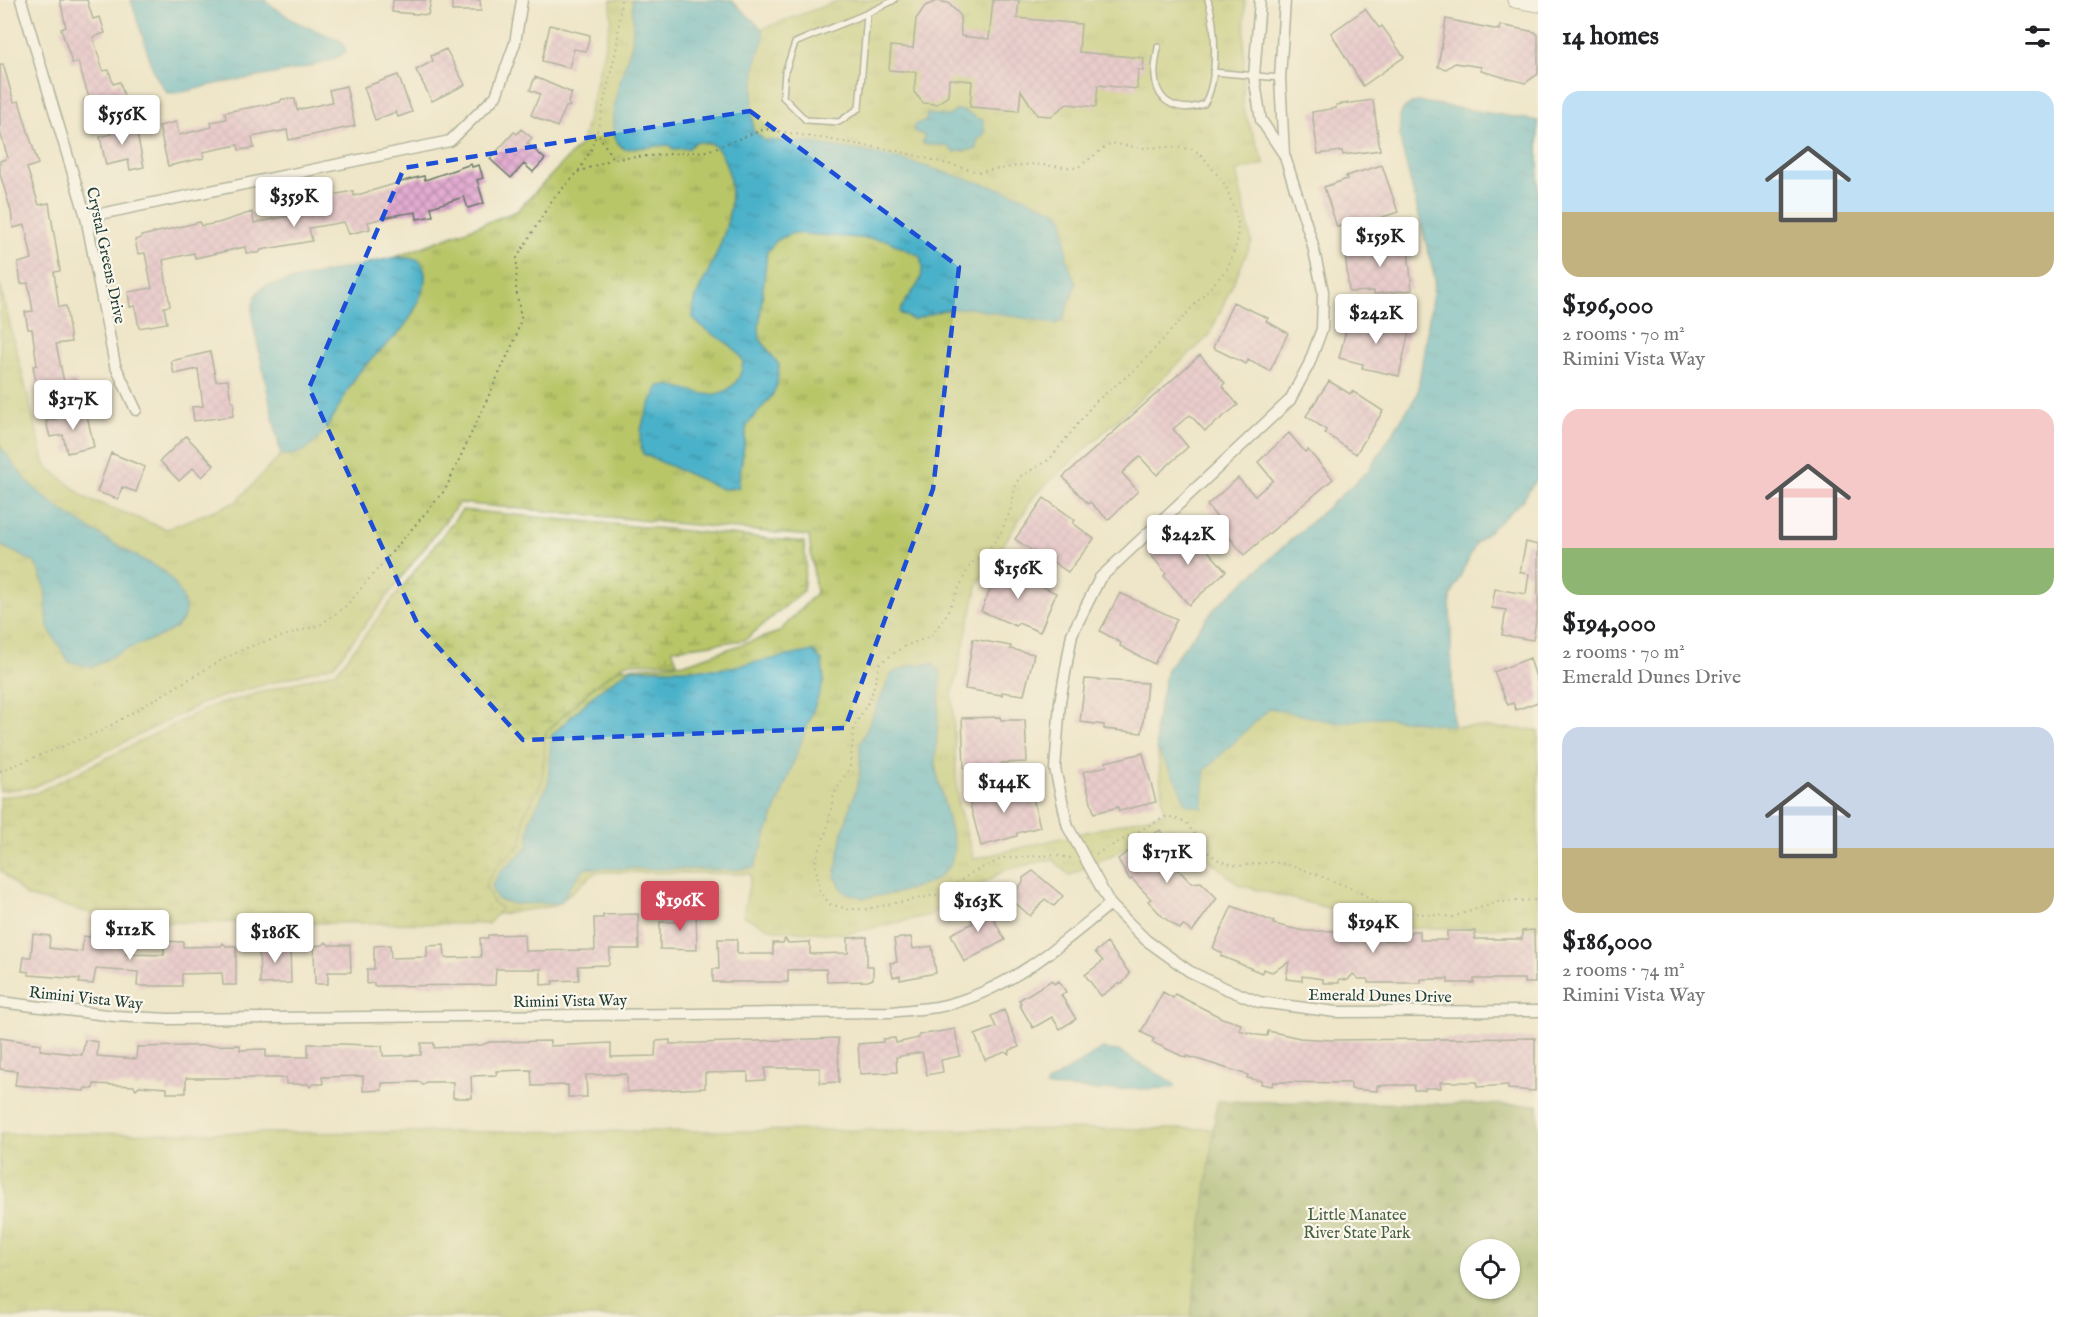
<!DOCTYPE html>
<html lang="en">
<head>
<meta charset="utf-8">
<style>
  :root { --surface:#fff; --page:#f6f6f6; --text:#202124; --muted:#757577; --accent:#d1495b }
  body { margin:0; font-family:"IM FELL English",serif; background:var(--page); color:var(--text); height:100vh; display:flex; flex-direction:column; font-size:22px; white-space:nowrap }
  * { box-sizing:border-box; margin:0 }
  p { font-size:20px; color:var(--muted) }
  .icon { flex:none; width:33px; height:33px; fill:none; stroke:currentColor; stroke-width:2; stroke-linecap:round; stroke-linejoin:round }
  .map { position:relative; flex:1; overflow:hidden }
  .details { display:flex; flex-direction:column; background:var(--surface); width:540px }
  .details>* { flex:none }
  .controls { position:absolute; left:1460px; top:1239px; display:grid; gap:12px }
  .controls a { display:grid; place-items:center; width:60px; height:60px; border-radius:50%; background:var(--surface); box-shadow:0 2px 4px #0004; font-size:30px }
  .price { position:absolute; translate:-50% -51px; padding:0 14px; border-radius:6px; background:#fff; color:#222; font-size:20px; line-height:39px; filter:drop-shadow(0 2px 3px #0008) }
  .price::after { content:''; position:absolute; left:50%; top:36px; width:18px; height:14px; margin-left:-9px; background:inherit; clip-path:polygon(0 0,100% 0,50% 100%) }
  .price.active { background:var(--accent); color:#fff }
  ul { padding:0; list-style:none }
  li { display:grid; align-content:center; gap:12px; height:318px; padding:0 24px }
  li span { display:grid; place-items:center; height:186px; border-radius:18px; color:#555 }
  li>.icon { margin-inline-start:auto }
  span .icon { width:108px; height:108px; fill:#fffc; stroke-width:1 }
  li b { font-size:26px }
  h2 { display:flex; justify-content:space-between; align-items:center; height:72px; padding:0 24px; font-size:26px }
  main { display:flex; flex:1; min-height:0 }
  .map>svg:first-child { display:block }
  .grass { fill:url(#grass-tufts); stroke:#6c824e; stroke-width:1.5; fill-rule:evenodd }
  .forest { fill:url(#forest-firs); stroke:#587448; stroke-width:1.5; fill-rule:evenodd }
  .wetland { fill:url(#wetland-marsh); stroke:#6c824e; stroke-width:1.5 }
  .water { fill:url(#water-ripples); stroke:#34777e; stroke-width:1.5 }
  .building { fill:url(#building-cross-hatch) }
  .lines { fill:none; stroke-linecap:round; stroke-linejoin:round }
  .lane-casing { stroke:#687868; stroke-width:8 }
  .street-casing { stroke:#687868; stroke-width:13 }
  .secondary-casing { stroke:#687868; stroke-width:17 }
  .path { stroke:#687868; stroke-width:2; stroke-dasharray:1.5 4.5; stroke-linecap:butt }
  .lane { stroke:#fff; stroke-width:5 }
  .street { stroke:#fff; stroke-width:10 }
  .secondary { stroke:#fff; stroke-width:15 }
  .marked { fill:none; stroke:#1d4ed8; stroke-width:4.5; stroke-dasharray:12 8; stroke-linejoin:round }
  .labels { text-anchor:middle; stroke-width:4.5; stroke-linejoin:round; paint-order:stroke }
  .street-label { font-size:16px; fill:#1f3d34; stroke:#fbf7ec }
  .park-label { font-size:16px; fill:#465f41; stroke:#fbf7ec }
</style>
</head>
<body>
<main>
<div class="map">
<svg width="1538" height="1317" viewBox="0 0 1538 1317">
  <defs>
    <pattern id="grass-tufts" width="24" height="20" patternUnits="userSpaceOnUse" patternTransform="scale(1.5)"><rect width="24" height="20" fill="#b9c668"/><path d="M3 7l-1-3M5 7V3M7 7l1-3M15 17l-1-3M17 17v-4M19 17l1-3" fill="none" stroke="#96a256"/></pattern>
    <pattern id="forest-firs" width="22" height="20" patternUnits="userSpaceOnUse" patternTransform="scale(1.5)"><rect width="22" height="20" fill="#92ab5c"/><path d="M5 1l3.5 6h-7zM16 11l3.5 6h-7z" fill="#778c4d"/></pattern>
    <pattern id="wetland-marsh" width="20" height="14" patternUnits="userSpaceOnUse" patternTransform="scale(1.5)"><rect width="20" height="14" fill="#b9c668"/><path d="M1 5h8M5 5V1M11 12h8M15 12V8" fill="none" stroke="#96a256"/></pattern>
    <pattern id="water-ripples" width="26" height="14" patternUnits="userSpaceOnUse" patternTransform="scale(1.5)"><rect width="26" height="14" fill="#4ab1c9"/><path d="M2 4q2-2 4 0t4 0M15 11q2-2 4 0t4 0" fill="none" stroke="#3d91a4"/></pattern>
    <pattern id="building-cross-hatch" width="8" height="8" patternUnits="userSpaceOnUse" patternTransform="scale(1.5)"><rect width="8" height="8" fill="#e3acd1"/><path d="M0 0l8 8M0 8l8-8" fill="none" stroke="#b78daa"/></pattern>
  </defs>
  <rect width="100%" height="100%" fill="#fbf7ec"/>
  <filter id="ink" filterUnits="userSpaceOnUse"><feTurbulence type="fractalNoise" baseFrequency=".0167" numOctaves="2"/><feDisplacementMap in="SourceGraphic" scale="12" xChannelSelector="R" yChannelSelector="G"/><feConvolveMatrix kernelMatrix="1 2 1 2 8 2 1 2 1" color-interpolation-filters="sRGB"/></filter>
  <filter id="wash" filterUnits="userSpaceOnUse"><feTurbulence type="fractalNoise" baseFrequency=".008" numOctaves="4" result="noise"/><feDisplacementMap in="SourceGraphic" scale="24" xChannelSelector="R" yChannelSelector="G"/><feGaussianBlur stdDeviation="1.35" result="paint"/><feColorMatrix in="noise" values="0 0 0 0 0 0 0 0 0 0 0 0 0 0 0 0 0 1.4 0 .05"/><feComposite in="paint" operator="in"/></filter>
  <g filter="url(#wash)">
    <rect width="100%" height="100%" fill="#efe6c9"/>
    <path class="grass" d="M611,0H731L762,29L840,0H1245L1243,109L1265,164L1236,171L1252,242L1209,336L1035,495L978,584L952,695L958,805L974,859L1164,813L1155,728L1167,669L1215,608L1368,471L1417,395L1435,279L1401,144C1399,124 1395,103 1421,102L1538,121V477L1522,501L1476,543L1450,598L1453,726L1538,730V928H1406L1239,885L1170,827L1070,875L1052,859L1005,870L930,915L846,934L774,930L743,916L751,874L596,872L555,906L472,918L539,734L600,670L687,663L779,632L816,593L809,536L459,503L334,665L207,701L34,787L0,791V285L45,465L86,498L166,529L236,502L281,455L252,310L260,290L396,257L517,211L582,143L611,19Z
      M1538,1127V1317H0V1134ZM1470,1250H1509V1288H1470Z"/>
    <path class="forest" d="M1217,1101L1538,1105V1317H1191ZM1470,1250H1509V1288H1470Z"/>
    <path class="wetland" d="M462,510L804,542L806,562L803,591L745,640L672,649L677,662L627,663L594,686L546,732L542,782L524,815L522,844L496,867L485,885L493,903L502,908L488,924L124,922L26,896L0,870V797L36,793L209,707L337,671Z"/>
    <path class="water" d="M131,0H264L294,21L341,41L346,50C339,67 234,80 212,85C197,88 183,94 167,93L154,73Z
      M632,0H731L762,29L764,37L756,62L752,108L753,130L764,140L811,143L869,152L917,164L1014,193L1059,212L1064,220L1067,260L1076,284L1063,320L1056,324L969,308L943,310L913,320L900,313C906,290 929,288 920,256L886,240L793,233L777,240L767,252L759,327L760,339L779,365L777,384L772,396L747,425L738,488L722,489L643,454C634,433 649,405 659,386C685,382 708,406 731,387C739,381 742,371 743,362C735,340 706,336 693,318C692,301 700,288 707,274C724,240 740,200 725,162C718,145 713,142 695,142L689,148L673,149L669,145L625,149C596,134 626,67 632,42C634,29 632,13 632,0Z
      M1421,102L1538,121V477L1522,501L1476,543L1450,598L1453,726L1377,717L1337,723L1270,708L1205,770L1203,808L1186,804L1176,781L1157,749L1155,728L1167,669L1215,608L1368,471L1417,395L1435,279L1401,144C1399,124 1395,103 1421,102Z
      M956,110C969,110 972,118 983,120L985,133L977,141V149L954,152L947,146L923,144L924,135L913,131L915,124L926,121L927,114L949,116Z
      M396,257L417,259C428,267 426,281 422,292C407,335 389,339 361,370C340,394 324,461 281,455L254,327C252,312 250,295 265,286Z
      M0,446C11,459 19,474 32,486C70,521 120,547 165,572C215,629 162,633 121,652C111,656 102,663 92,667L69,662L48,628L45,589L40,572L34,562L0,545Z
      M813,651L822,661L824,681L754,868L733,870L585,868L570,886L561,903L515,904L498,900L491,887L500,872L528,847L530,819L548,784L551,736L598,691L630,669H720Z
      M932,663L941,673L935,765L955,848L950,866L934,881L898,893L863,898L844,892L835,876L843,831L860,776V744L892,673L912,665Z
      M1102,1049L1118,1051L1169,1080L1175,1085L1174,1088L1103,1090L1045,1087L1047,1083Z"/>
    <g id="blocks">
      <path class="building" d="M60,0H87L93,19L100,17L105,33L93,37L103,71L109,70L113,84L120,82L126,102L124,105L88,114L84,100L89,98L78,62L72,63L61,29L66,27Z
        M393,0H431L428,15L392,12Z
        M452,0H480L481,11H452Z
        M993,0H1019L1017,18L1081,24L1079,52L1144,58L1143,71L1138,70L1137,89L1098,85L1096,107L1067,104L1051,116L1037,115L1021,90L1019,111L970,107L972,81L949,79L948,96L937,104L923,103L914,92L916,72L889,70L891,46L913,48L916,19L925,6L937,1L948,3L960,15L961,36L989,39Z
        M1365,9L1379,28L1382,26L1404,57L1363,86L1331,33Z
        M1446,19L1499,30L1500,25L1535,32L1538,35V74L1525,83L1481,71V67L1455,63L1446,69L1438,67Z
        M550,25L590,35L586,51L574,49L569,68L542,61Z
        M446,49L465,85L432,101L416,70L433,61L431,56Z
        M3,64L14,102L19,101L38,164L27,168L39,205L49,203L60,271L54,272L59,307L66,306L71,342L56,344L64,382L76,380L79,394L40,401L39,392L35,390L37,387L33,366L37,365L32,329H28L25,312L33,311L28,283L21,284L18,263L32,259L25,225L13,228L11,211L0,174V161L8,158L0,132V65Z
        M398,75L412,112L398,117L396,112L375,120L364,87Z
        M535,77L572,93L568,102L570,106L566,107L557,127L531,115L540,94L530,90Z
        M346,86L355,126L289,140L287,130L252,137L254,148L239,150L238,145L203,152L204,158L168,166L159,126L176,122L179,135L212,127L211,122L226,119L225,112L280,102L282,99H295L297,110L332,102L329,90Z
        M1373,100L1380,150L1343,155L1342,151L1318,154L1312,112L1336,108V105Z
        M107,116L127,131L136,129L144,167L130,170L128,160L106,165L100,137L111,134Z
        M521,129L532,138L527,143L545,159L533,172L524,164L511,178L490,159L514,132L517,134Z
        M471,164L472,167L479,165L483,178L477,180L484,203L468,208L464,197L431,207L433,216L417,219L416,212L396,215L368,222L370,229L349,234L344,222L309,228L312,241L261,250L259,253H246L245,247L195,258L194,253L163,260L170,306L164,307L167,323L139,328L135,306L130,307L128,292L152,288L145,253L138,254L135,240L141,238V236L200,222L201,226L218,223L252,212L254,223L289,216L287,204L353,191L354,196L411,179L424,176L425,180Z
        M1382,165L1398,212L1361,224L1360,220L1337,227L1324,187L1347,179L1346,176Z
        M1407,240L1412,290L1374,294V291L1349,292L1345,251L1369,248V244Z
        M1233,302L1268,318L1266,321L1288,333L1270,371L1248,360L1246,364L1213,348Z
        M1349,318L1372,322L1373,319L1410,327L1399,376L1362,368L1363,364L1339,358Z
        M210,352L216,381L228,380L231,401L234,403L233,416L194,421L192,407L203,406L198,369L174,374L171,361Z
        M1200,355L1225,383L1222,386L1238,405L1205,431L1190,415L1173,429L1188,447L1157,475L1140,457L1131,464L1122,473L1138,491L1108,520L1090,502L1088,504L1063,477Z
        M1329,381L1350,394L1352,391L1383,411L1356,454L1325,433L1326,430L1306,416Z
        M86,411L94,447L67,453L63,435L50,437L46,421Z
        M1289,433L1305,452L1308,450L1333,479L1244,555L1220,526L1222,524L1207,505L1238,478L1255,496L1271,482L1273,480L1258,462Z
        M186,436L214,465L202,477L193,468L179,481L160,461Z
        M111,453L145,467L136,492L122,487L118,499L97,492Z
        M1044,498L1075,520L1073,523L1094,539L1068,572L1047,558L1046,560L1015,539Z
        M1182,527L1198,545L1201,543L1226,571L1189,605L1164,576L1166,573L1151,555Z
        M1526,542L1538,545V607L1533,640L1502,635L1506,610L1492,608L1495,589L1526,594L1529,574L1520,572Z
        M1001,565L1036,580L1035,583L1056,593L1040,632L1018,623L1016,626L981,611Z
        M1120,593L1177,619L1154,664L1120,646L1121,643L1100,631Z
        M973,639L1011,646L1010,649L1034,654L1024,695L1002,692V695L965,689Z
        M1530,658L1538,684V702L1516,710L1513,703L1508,705L1494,672Z
        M1085,679L1147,683L1142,733L1104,729V725L1080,722Z
        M1000,717L1001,720H1025L1027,762L1002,763V767L964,768L962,718Z
        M1143,753L1156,802L1119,811L1118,807L1094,813L1083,772L1107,766L1106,762Z
        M1030,786L1040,827L1017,833V836L981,846L968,797L1005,788L1006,791Z
        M1160,830L1166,839L1159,844L1172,863L1191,883L1201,882L1217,898L1192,932L1183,925L1180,929L1163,917L1148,901L1151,899L1132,879L1130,880L1118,859Z
        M1033,871L1063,896L1054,906L1045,899L1030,916L1010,898L1023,882V878Z
        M984,901L1005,940L964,962L951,934L973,923L967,910Z
        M1232,906L1274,922L1273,924L1304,931H1336V934L1383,931V940H1404L1412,931H1420V940H1447V931H1475V939H1522V931L1534,930L1535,983H1524V979H1474V983H1448V979H1421V983H1368V979H1359L1353,974L1348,980L1339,979V983H1323V979L1302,976V981L1286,979L1289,962L1272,972L1263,969L1262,973L1221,956L1222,953L1213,948Z
        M679,909H696L697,950L660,949V922H679Z
        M638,914L639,949H610L609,965L578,966L579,980L553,981V984L541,985V969H496L495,985L374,986V983L367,984V969H374V946L390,945L391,958L427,957V946L444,945L445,958L481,957L480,938H488V935L524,934L525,951L595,950L594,918H603V915Z
        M91,933L127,936L126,954L164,955V941L183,942V947L221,946L223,943L226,946H236V985H223L222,973L182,974V986H137L138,972L96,969L93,984L79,983L80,979L29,975V972L22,971L24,957H31L33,934L50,936L49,948L82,952L83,936L91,937Z
        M867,937V966H873V979L868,981L827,982L826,969L788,970V982H713V969H719L718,939H737V954H773V943H783L785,939L788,943L810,942V954L848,953V938Z
        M911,937L913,949L932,946L936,973L900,980V976L893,977L890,963L897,962L894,939Z
        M326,942L329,945H350L351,972H328V984H315L314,946L323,945Z
        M1107,943L1130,974L1122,984H1118L1101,996L1085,975L1103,961L1095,952Z
        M259,945H290L291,983L260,984Z
        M1052,980L1054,984L1059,981L1066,992L1061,995L1076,1019L1060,1029L1052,1017L1033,1028L1019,1004L1021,1003L1019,1000Z
        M1163,992L1173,998L1175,994L1222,1018L1241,1024L1239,1030L1257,1035L1267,1036L1268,1031L1300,1038L1331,1040L1535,1038V1091L1508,1089V1085L1477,1087V1082H1440L1441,1088H1425V1090H1414V1085H1393L1377,1086V1091L1351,1089V1083L1273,1082L1272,1086L1261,1084L1262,1081L1247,1078L1248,1075L1187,1056L1186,1058L1152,1042L1154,1039L1141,1032Z
        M1004,1010L1019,1047L1010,1050L1009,1054L1005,1052L985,1060L975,1035L996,1027L991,1016Z
        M955,1029L960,1056L941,1060L943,1072L927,1075L922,1052L896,1057L897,1072L860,1074L858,1044L883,1042V1039L895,1038L896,1043L919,1038V1035Z
        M0,1038L41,1044L40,1050L82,1055L85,1040L98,1042L97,1056L136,1059L137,1047L240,1045V1050L266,1049V1057H308V1044H345L382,1046L383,1056L421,1055V1043H434V1048L482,1045L489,1042L550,1041V1046L611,1043V1057L655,1056L656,1041L670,1040V1044L838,1038L839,1082L820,1083V1068H765V1080L748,1081V1072L705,1073V1088L627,1092V1074L586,1075L587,1097H568V1085L532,1086L531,1070L496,1071L497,1075L471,1076L472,1098H453V1082H426L423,1085L420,1082L382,1083V1090L363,1091V1076L322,1077L323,1084H313L310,1087L308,1084H286V1078H186V1093H167V1088L139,1086L136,1089L134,1086L94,1084L93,1089L85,1088L84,1091L15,1085L17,1071L0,1069Z"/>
    </g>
  </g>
  <g filter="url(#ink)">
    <use href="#blocks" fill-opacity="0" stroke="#687868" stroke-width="1.5"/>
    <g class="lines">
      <g class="lane-casing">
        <path id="lane" d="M867,15L859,108L839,122L806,120L783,97L785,72L795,43C828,28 862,18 894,0
          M1158,47C1157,56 1154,67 1155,76C1157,105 1181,113 1204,104C1219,81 1216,26 1208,0
          M1213,72L1280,78"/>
      </g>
      <g class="street-casing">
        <path id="street" d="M21,0L86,217L115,365L136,410
          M1260,0L1254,76L1261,120L1283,153
          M1285,0L1280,78L1284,154L1312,242L1323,291L1322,329L1309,364L1290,400L1100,578L1072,634L1060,702L1055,769L1068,827L1110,904L1146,940L1189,971L1222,987L1259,1002L1336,1012L1538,1011
          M86,217L450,141L496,96L515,43L522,0
          M0,1002L115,1016L168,1019L891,1012C907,1010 922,1009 937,1007C1004,994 1060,946 1110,904"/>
      </g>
      <g class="secondary-casing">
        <path id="secondary" d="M1515,0L1538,4"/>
      </g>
      <path class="path" d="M621,0L617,46L597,132L613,159L707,151L765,129L898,151L979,172L1030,164L1077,168L1111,143L1140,148L1168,147L1192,149L1201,154L1226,186L1238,222L1237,243L1227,269L1137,368L1095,402L1050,459L1021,476L1016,483L1010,512L1001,532L993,544L970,565L946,615L931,636L903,647L880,663L871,697L854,727L850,767L834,794L827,830L815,862L820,892L830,904L848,909H866L941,894L973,872L1004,858L1054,855L1071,858
        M578,172L612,159
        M0,771L101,731L225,658L251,646L320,625L346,606L445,490L516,337L521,318L516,289L517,258L552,200L578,172L591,150L597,132
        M1096,854L1167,816L1186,822L1206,851L1220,861L1238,866L1272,862L1294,866L1354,889L1381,905L1398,911L1452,917L1498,902L1538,900"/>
      <use href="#lane" class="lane"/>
      <use href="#street" class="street"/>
      <use href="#secondary" class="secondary"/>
    </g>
  </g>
  <path d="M0 0H1538V1317H0ZM750,111L959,267L933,489L845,728L523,740L418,625L309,388L404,168Z" fill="#efe6c9" fill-opacity=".55" fill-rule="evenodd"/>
  <path class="marked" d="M750,111L959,267L933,489L845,728L523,740L418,625L309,388L404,168Z"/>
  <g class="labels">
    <g class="street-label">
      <text transform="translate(107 255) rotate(78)" y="6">Crystal Greens Drive</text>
      <text transform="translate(1380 995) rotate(1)" y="6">Emerald Dunes Drive</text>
      <text transform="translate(86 997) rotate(6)" y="6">Rimini Vista Way</text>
      <text transform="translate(570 1000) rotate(-1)" y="6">Rimini Vista Way</text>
    </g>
    <g class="park-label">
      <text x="1357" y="1220">Little Manatee<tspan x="1357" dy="18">River State Park</tspan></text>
    </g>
  </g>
</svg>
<div class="controls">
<a><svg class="icon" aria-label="locate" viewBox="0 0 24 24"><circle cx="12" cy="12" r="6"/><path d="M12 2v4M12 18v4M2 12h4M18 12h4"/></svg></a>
</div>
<b class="price" style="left:122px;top:146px">$556K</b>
<b class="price" style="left:294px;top:228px">$359K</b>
<b class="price" style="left:1380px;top:268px">$159K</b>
<b class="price" style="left:1376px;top:345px">$242K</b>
<b class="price" style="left:73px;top:431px">$317K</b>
<b class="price" style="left:1188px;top:566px">$242K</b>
<b class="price" style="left:1018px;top:600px">$156K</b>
<b class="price" style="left:1004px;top:814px">$144K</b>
<b class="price" style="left:1167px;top:884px">$171K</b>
<b class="price active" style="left:680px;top:932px">$196K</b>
<b class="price" style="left:978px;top:933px">$163K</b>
<b class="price" style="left:1373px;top:954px">$194K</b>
<b class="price" style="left:130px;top:961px">$112K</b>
<b class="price" style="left:275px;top:964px">$186K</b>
</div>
<section class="details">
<h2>14 homes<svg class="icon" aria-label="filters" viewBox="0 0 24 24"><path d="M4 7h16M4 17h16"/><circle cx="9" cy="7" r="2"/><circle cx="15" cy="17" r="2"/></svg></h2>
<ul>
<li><span style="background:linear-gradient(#bfe0f5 65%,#c2b280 0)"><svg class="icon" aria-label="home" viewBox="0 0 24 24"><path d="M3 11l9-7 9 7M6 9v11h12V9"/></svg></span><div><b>$196,000</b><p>2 rooms · 70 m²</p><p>Rimini Vista Way</p></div></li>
<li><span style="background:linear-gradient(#f6c9c9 75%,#8fb573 0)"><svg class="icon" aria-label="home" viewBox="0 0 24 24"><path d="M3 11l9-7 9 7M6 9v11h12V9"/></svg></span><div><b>$194,000</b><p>2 rooms · 70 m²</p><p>Emerald Dunes Drive</p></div></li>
<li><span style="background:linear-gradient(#c9d6e8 65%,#c2b280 0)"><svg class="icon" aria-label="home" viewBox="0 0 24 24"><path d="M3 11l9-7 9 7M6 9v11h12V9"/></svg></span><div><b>$186,000</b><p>2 rooms · 74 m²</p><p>Rimini Vista Way</p></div></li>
</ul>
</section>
</main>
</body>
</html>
